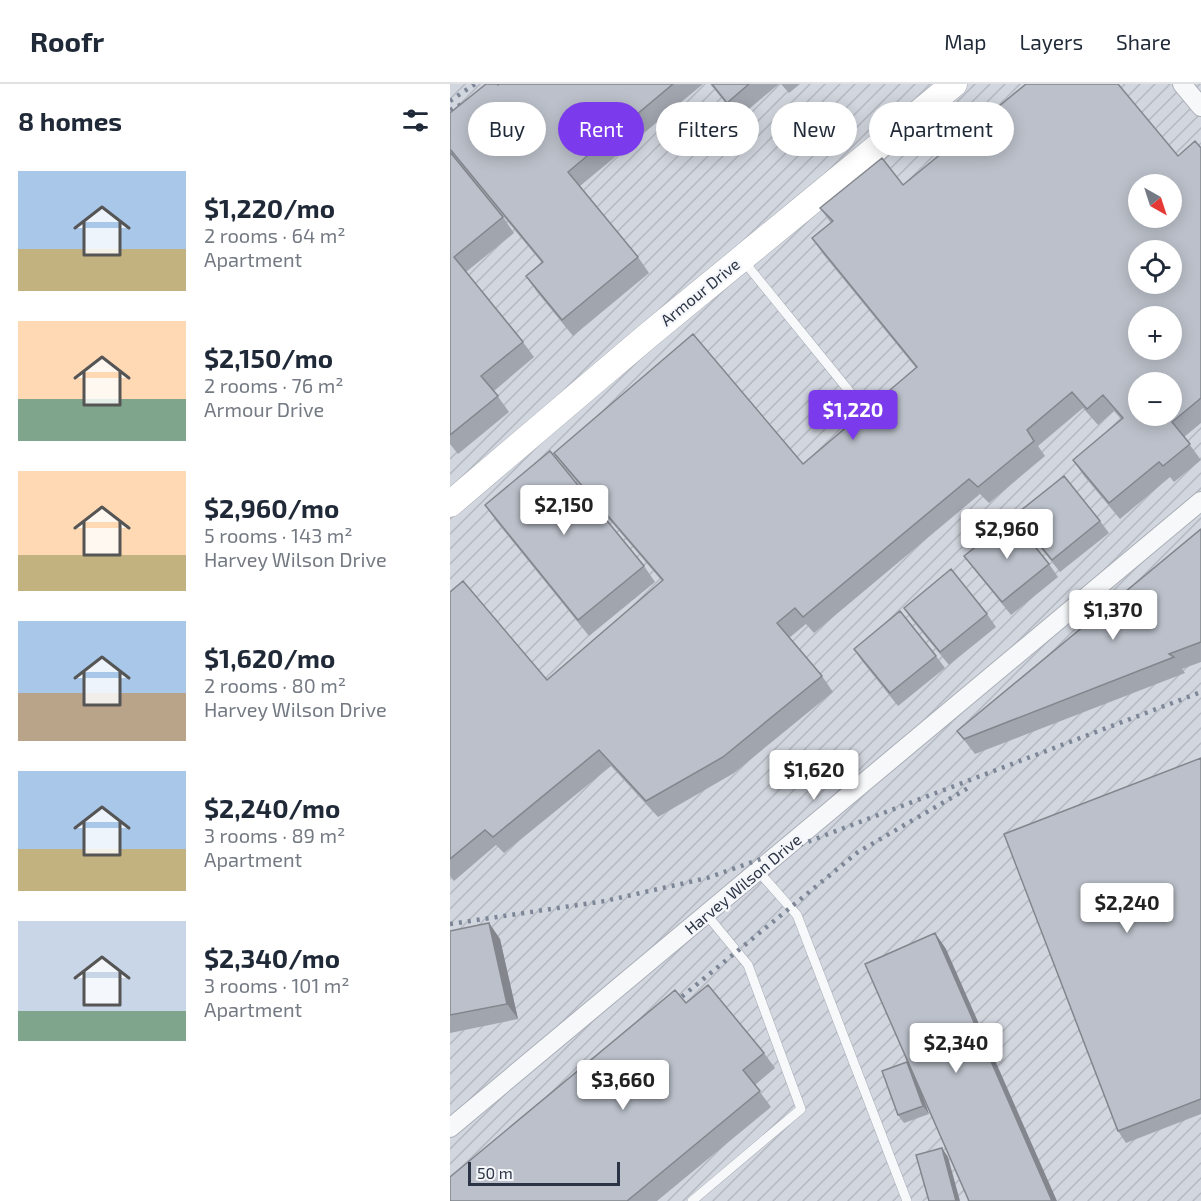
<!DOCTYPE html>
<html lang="en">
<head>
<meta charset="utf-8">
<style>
  :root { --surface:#fff; --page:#f2f2f3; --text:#1f2937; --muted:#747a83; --line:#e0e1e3; --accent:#7c3aed }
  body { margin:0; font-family:"Exo 2",sans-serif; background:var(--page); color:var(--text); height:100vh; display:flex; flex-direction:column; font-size:22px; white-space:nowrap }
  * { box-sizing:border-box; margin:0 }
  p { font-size:20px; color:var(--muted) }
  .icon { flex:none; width:33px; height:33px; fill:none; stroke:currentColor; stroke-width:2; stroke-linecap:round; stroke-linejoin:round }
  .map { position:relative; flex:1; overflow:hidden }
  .details { display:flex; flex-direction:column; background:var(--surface); width:450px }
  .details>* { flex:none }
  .guide { position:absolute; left:18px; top:18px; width:570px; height:54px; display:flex; gap:12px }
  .needle { width:39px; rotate:141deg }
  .controls { position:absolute; left:678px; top:90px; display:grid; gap:12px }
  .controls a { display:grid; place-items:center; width:54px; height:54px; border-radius:50%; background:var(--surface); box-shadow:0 3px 15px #0003; font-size:30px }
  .scale { position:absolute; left:18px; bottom:15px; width:152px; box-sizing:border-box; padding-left:6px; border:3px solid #2b3445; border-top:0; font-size:16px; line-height:21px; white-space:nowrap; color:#2b3445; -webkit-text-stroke:4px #f4f6f9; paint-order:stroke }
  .price { position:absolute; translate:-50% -51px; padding:0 14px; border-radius:6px; background:#fff; color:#222; font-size:20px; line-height:39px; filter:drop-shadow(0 2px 3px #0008) }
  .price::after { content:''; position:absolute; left:50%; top:36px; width:18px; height:14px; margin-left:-9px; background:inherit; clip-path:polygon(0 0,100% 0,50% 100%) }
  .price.current { background:var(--accent); color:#fff }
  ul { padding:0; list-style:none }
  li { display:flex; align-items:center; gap:18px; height:150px; padding:0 18px }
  li span { display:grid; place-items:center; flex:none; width:168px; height:120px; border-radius:0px; color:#555 }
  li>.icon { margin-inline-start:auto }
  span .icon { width:72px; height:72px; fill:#fffc; stroke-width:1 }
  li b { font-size:26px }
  h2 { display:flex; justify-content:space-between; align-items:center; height:72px; padding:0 18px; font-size:26px }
  .chip { padding:0 21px; border-radius:27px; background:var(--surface); box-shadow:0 3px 15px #0003; font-size:21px; line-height:54px }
  .chip.current { background:var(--accent); color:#fff }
  header { display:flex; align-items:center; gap:36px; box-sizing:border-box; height:84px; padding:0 30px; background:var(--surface); border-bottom:2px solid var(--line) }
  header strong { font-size:28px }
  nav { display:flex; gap:33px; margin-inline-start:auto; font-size:21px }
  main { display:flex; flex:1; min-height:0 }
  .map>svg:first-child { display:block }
  .industrial { fill:url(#industrial-furrows); fill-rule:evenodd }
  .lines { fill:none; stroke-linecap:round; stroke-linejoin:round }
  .lane-casing { stroke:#a9aeb7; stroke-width:10 }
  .street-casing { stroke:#a9aeb7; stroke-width:20 }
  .secondary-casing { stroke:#a9aeb7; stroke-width:27 }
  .lane { stroke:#f7f8fa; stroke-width:9 }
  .street { stroke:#f7f8fa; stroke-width:18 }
  .secondary { stroke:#fff; stroke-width:26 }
  .rail { stroke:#7d8696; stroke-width:4.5; stroke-dasharray:3 6; stroke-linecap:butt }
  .wall { fill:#a1a5ae }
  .shaded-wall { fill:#83868d }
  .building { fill:#bbc0ca; stroke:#83868d; stroke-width:1.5; fill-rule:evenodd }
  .labels { text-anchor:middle; stroke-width:4.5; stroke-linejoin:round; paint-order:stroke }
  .street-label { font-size:16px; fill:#2b3445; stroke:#f4f6f9 }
</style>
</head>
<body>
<header>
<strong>Roofr</strong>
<nav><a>Map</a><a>Layers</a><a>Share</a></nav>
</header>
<main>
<section class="details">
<h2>8 homes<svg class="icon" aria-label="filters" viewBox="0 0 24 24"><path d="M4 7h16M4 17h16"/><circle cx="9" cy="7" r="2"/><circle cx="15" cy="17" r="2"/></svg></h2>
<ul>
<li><span style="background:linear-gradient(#a9c7e8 65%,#c2b280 0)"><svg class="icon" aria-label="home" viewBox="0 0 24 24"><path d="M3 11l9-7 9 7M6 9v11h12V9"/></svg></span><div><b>$1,220/mo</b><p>2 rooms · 64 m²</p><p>Apartment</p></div></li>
<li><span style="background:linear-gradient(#ffd9b3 65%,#7fa58c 0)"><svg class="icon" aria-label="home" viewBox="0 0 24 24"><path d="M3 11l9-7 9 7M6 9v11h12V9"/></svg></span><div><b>$2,150/mo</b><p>2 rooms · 76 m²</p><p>Armour Drive</p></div></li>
<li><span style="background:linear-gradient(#ffd9b3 70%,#c2b280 0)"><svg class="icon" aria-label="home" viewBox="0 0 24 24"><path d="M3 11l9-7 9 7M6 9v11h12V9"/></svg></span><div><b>$2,960/mo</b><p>5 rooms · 143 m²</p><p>Harvey Wilson Drive</p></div></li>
<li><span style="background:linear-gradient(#a9c7e8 60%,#b9a48a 0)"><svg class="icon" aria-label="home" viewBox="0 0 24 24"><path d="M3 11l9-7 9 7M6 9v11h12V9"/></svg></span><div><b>$1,620/mo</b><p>2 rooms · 80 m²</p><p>Harvey Wilson Drive</p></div></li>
<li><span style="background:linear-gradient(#a9c7e8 65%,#c2b280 0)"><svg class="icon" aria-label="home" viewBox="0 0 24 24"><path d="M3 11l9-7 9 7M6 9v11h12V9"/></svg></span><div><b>$2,240/mo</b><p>3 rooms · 89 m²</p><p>Apartment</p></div></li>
<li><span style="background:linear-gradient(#c9d6e8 75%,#7fa58c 0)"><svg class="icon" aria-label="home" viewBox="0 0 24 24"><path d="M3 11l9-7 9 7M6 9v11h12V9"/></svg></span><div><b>$2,340/mo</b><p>3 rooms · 101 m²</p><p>Apartment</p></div></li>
</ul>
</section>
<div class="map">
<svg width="751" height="1117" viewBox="0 0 751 1117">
  <defs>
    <pattern id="industrial-furrows" width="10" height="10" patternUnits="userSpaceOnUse" patternTransform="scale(1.5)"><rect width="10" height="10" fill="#d2d6de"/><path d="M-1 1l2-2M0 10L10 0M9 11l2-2" fill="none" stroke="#b4b8c0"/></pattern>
  </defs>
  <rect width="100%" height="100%" fill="#e4e7ec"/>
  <path class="industrial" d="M0,0H751V1117H0ZM688,100H722V134H688ZM688,166H722V200H688ZM688,232H722V266H688ZM688,298H722V332H688Z"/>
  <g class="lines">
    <g class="lane-casing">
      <path id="lane" d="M292,175L417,329
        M309,788L347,831L457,1117
        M242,1117L351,1025L298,881L257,831"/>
    </g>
    <g class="street-casing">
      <path id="street" d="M732,0L751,23
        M0,1044L751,417"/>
    </g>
    <g class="secondary-casing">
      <path id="secondary" d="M0,420L195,254L504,0"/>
    </g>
    <use href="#lane" class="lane"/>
    <use href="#street" class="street"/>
    <use href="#secondary" class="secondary"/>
    <path class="rail" d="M0,17L25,0
      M0,26L52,0
      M0,840L155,817L257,794L331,768L751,608
      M218,924L408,768L520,703"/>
  </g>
  <path class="wall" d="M49,0H253L130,102L188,173L199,189L123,252L87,208L76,192L92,179L0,68V29Z
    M260,0H329L288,34Z
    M331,0H350L339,9Z
    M751,64V339L734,353L751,376L724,398L720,393L670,435L634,392L623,376L672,336L664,327L648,341L633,324L588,362L595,372L539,419L530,410L364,549L356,540L339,554L372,592L383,608L284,689L208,733L161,682L54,769L46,761L4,797L0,792V508L97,596L212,497L115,384L104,369L353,380L466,284L373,170L362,154L381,139L370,124L453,101L728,72Z
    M0,68L53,133L64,149L16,188L73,258L84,273L44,307L59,328L8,370L0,360Z
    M35,421L194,482L205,498L139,552L46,437Z
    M565,431L650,437L659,449L610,488L574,443Z
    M751,445V578L732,585L735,589L525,670L507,647Z
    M514,472L599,480L608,493L561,531L523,484Z
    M454,524L537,530L546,543L499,581L462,536Z
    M404,565L486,572L495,584L448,622L412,577Z
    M751,674V1030L676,1059L668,1047Z
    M39,839L50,855L68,935L0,949V847Z
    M485,849L496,865L469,1004L479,1030L454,1039L448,1031L457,978L459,981Z
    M236,919L314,969L325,984L305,1001L321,1023L207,1117H0Z"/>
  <path class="shaded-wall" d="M39,839L50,855L68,935L57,920Z
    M485,849L496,865L607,1117H602Z
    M457,978L463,986L479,1030L473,1022Z
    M492,1064L498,1073L510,1117H506Z"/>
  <path class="building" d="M36,0H47L48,1L49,0H223L118,88L188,173L112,236L76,192L93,178L0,65V29Z
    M262,0H299L277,19Z
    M576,0H668L728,72L745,57L751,64V314L722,338L740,360L713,382L709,378L659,419L623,376L673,334L653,311L637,325L622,308L577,346L584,357L528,403L519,395L353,533L345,524L327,539L372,592L273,673L196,717L149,666L43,753L35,746L0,775V508L13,497L97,596L213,496L104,369L243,250L353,380L467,283L362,154L383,137L370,124L432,74L453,101ZM688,100H722V134H688ZM688,166H722V200H688ZM688,232H722V266H688ZM688,298H722V332H688Z
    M0,68L53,133L4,173L73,258L31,292L48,312L0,351Z
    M100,367L194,482L128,536L35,421Z
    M614,392L650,437L602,476L565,431Z
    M562,434L599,480L552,518L514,472Z
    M751,445V558L719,570L724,573L514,655L507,647Z
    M501,485L537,530L490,568L454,524Z
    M450,527L486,572L440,609L404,565Z
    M751,674V1015L668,1047L554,750Z
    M39,839L57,920L0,931V847Z
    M485,849L602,1117H519L415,880Z
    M258,901L314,969L293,986L310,1007L177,1117H0V1093L225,906L236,919Z
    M457,978L473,1022L448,1031L432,987Z
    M492,1064L506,1117H479L466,1071Z"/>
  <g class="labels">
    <g class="street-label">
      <text transform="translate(250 208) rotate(-39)" y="6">Armour Drive</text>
      <text transform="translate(293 800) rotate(-40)" y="6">Harvey Wilson Drive</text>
    </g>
  </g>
</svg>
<div class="controls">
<a><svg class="needle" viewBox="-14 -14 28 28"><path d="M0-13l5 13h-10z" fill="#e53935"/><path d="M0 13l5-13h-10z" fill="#747a83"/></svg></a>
<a><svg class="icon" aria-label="locate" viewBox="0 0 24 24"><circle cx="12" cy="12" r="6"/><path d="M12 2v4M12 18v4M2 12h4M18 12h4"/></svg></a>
<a>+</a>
<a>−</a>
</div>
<div class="scale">50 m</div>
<b class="price current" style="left:403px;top:357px">$1,220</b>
<b class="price" style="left:114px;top:452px">$2,150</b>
<b class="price" style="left:557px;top:476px">$2,960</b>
<b class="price" style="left:663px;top:557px">$1,370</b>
<b class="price" style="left:364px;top:717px">$1,620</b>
<b class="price" style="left:677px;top:850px">$2,240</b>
<b class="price" style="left:506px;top:990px">$2,340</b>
<b class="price" style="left:173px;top:1027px">$3,660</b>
<div class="guide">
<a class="chip">Buy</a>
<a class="chip current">Rent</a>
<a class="chip">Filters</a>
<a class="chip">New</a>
<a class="chip">Apartment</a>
</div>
</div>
</main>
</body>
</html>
